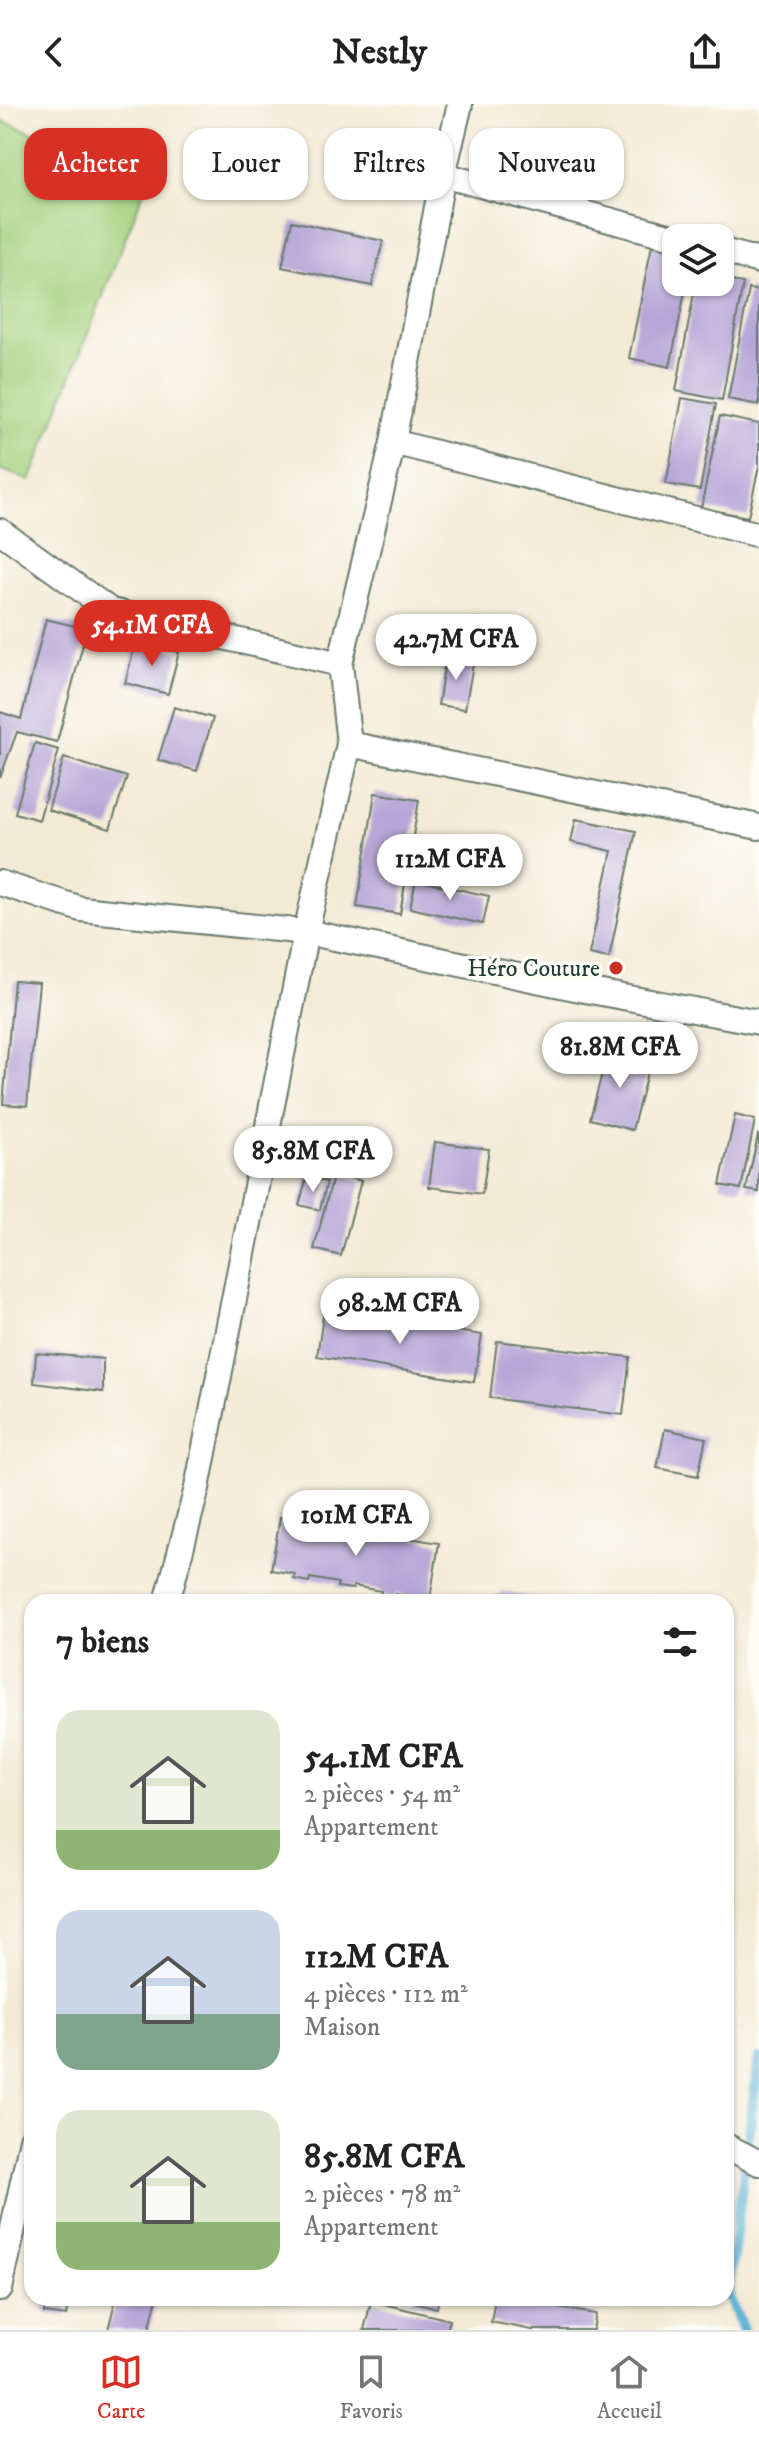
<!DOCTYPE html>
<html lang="fr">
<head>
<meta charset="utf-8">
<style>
  :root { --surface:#fff; --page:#f6f6f6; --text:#222; --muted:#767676; --line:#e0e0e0; --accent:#d93025 }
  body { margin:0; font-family:"IM FELL DW Pica",serif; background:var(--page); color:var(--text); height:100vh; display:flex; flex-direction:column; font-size:30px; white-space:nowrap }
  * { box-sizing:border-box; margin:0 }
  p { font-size:26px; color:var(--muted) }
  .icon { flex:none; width:44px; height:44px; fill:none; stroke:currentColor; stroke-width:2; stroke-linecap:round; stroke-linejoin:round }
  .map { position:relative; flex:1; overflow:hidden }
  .drawer { position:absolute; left:24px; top:1490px; width:710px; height:712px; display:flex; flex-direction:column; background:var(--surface); border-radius:24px; box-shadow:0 2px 6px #0004 }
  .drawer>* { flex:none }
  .banner { position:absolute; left:24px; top:24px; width:712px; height:72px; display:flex; gap:16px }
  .fabs { position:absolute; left:662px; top:120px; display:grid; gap:16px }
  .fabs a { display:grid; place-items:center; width:72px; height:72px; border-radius:16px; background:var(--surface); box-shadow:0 2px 6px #0004; font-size:40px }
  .price { position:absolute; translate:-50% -68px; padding:0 18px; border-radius:28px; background:#fff; color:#222; font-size:26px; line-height:52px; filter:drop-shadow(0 2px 4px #0008) }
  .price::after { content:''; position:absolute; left:50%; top:48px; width:24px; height:18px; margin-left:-12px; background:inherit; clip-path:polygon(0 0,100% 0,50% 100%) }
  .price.selected { background:var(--accent); color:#fff }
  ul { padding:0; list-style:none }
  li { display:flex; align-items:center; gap:24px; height:200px; padding:0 32px }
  li span { display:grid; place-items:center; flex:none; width:224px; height:160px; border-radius:24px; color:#555 }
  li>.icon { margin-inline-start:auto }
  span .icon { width:96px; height:96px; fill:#fffc; stroke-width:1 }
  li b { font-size:34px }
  h2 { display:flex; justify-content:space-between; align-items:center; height:96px; padding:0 32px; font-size:34px }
  .pill { padding:0 28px; border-radius:24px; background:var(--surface); box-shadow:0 2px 6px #0004; font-size:28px; line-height:72px }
  .pill.selected { background:var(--accent); color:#fff }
  header { display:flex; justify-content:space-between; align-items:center; height:104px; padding:0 32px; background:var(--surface); font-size:36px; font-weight:700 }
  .tab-bar { display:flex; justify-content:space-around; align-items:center; height:112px; border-top:2px solid var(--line); background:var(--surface); font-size:22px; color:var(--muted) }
  .tab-bar a { display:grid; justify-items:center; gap:4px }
  .tab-bar .selected { color:var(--accent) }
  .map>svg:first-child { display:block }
  .green { fill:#a4d27f; stroke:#62885a; stroke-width:2 }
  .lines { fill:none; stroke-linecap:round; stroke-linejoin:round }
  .stream { stroke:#58b1d5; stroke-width:10 }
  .building { fill:#b6a5d7 }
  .street-casing { stroke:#697a6c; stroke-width:28 }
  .street { stroke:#fff; stroke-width:24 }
  .poi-dot { fill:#c8321e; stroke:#fdfcf7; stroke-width:3 }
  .labels { text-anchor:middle; stroke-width:7; stroke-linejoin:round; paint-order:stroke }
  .poi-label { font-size:24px; fill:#1f3d34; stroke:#fdfcf7; text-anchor:end }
</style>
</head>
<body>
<header><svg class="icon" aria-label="back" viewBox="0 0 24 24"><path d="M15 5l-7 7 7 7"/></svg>Nestly<svg class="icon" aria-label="share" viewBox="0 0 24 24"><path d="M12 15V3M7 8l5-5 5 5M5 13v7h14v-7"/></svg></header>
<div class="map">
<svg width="759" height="2226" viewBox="0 0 759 2226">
  <rect width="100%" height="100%" fill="#fdfcf7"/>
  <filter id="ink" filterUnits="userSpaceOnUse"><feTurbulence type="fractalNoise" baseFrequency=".0125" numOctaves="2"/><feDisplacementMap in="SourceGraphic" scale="16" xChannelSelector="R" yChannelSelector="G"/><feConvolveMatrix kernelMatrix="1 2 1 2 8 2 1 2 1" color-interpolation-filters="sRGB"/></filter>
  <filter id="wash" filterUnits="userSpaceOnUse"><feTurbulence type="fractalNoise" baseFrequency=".006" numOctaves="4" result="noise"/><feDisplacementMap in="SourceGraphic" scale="32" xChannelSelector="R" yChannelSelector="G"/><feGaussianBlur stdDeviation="1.8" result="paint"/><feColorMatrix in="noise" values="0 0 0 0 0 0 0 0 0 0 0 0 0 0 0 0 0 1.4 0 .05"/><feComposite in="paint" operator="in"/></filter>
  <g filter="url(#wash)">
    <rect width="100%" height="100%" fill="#f3ead4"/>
    <path class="green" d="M0,16L149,74L30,377L0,365Z"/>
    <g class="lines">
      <path class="stream" d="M743,2226L728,2190L759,1954"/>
    </g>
    <g id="blocks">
      <path class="building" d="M292,117L383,137L372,182L282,163Z
        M653,136L676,141V178H687L670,263L629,254Z
        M720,175L743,179L722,296L676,287L696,178H720Z
        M749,185L759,187V301L728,295Z
        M682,294L716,300L700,386L666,380Z
        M720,312L759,320V362L748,413L701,404Z
        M46,515L87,525L57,638L17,628L0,674V608L21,615Z
        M136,537L179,548L168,590L125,579Z
        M446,551L474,555L465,605L438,601Z
        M174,603L213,614L197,667L158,656Z
        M35,639L59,646L39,716L15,709Z
        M64,654L127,673L110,725L48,706Z
        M375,689L419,696L400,810L357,803Z
        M576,715L636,727L609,854L589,850L612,747L571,738Z
        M416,776L489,792L483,820L410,804Z
        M14,877L39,879L27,1002L3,1000Z
        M608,947L650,958L632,1026L590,1015Z
        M735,1011L755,1016L741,1085L720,1081Z
        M758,1031L759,1032V1088L746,1086Z
        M435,1038L489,1045L482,1090L429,1083Z
        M334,1069L361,1077L341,1152L314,1145Z
        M307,1073L327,1078L320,1106L299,1101Z
        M324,1206L482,1231L474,1278L317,1252Z
        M497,1237L630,1253L623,1311L490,1294Z
        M36,1249L103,1255V1288L34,1279Z
        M665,1325L706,1334L698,1372L657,1364Z
        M280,1413L439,1439L430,1495L395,1490L394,1494L381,1491V1487L353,1482V1485L337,1483L338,1479L310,1474L309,1478L294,1475L295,1470L271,1466Z
        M501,1488L554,1496L553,1498H499Z
        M45,2194H69L66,2212L44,2209Z
        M116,2194H157L149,2226H108Z
        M399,2194H439L437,2204Z
        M495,2194L596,2210L593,2226H532L491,2218Z
        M371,2197L450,2216L447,2226H364Z"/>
    </g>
  </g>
  <g filter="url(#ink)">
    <use href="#blocks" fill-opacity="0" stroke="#697a6c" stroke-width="2"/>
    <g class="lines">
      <g class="street-casing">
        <path id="street" d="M443,71L676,134
          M720,146L759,157
          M393,338L759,431
          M0,427L111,507L340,560
          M349,640L759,723
          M0,779L81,805L306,828L585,886L759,918
          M167,1498L197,1384L306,828L349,640L340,560L393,338L443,71L460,0
          M726,2042L759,2059
          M0,2185L32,2035"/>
      </g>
      <use href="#street" class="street"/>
    </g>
  </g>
  <circle class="poi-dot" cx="616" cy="864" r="8"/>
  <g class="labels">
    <g class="poi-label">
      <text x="600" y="872">Héro Couture</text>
    </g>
  </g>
</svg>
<div class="fabs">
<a><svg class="icon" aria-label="layers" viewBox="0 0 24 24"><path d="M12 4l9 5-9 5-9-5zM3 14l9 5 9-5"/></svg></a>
</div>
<b class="price selected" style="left:152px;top:564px">54.1M CFA</b>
<b class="price" style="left:456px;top:578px">42.7M CFA</b>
<b class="price" style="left:450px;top:798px">112M CFA</b>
<b class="price" style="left:620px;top:986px">81.8M CFA</b>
<b class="price" style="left:313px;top:1090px">85.8M CFA</b>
<b class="price" style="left:400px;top:1242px">98.2M CFA</b>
<b class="price" style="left:356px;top:1454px">101M CFA</b>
<div class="banner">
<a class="pill selected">Acheter</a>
<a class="pill">Louer</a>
<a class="pill">Filtres</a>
<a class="pill">Nouveau</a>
</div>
<section class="drawer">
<h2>7 biens<svg class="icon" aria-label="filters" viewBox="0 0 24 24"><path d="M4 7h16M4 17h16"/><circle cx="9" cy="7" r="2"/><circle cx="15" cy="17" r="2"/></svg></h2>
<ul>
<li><span style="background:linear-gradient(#dfe7d0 75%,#8fb573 0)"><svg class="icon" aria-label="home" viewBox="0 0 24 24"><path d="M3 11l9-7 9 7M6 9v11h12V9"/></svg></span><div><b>54.1M CFA</b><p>2 pièces · 54 m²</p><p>Appartement</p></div></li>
<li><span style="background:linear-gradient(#c9d6e8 65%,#7fa58c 0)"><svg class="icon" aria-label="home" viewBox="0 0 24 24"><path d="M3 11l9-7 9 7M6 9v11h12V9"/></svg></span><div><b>112M CFA</b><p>4 pièces · 112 m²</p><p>Maison</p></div></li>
<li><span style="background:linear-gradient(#dfe7d0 70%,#8fb573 0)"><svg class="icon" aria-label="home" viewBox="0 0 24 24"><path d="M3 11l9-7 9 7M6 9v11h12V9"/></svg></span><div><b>85.8M CFA</b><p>2 pièces · 78 m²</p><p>Appartement</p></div></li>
</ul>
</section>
</div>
<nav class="tab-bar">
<a class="selected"><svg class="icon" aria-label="map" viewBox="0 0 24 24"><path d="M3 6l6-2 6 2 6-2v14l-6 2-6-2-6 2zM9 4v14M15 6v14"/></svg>Carte</a>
<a><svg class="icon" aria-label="saved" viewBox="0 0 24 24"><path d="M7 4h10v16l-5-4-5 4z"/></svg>Favoris</a>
<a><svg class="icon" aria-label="home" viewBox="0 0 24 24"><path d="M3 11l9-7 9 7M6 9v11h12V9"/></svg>Accueil</a>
</nav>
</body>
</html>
